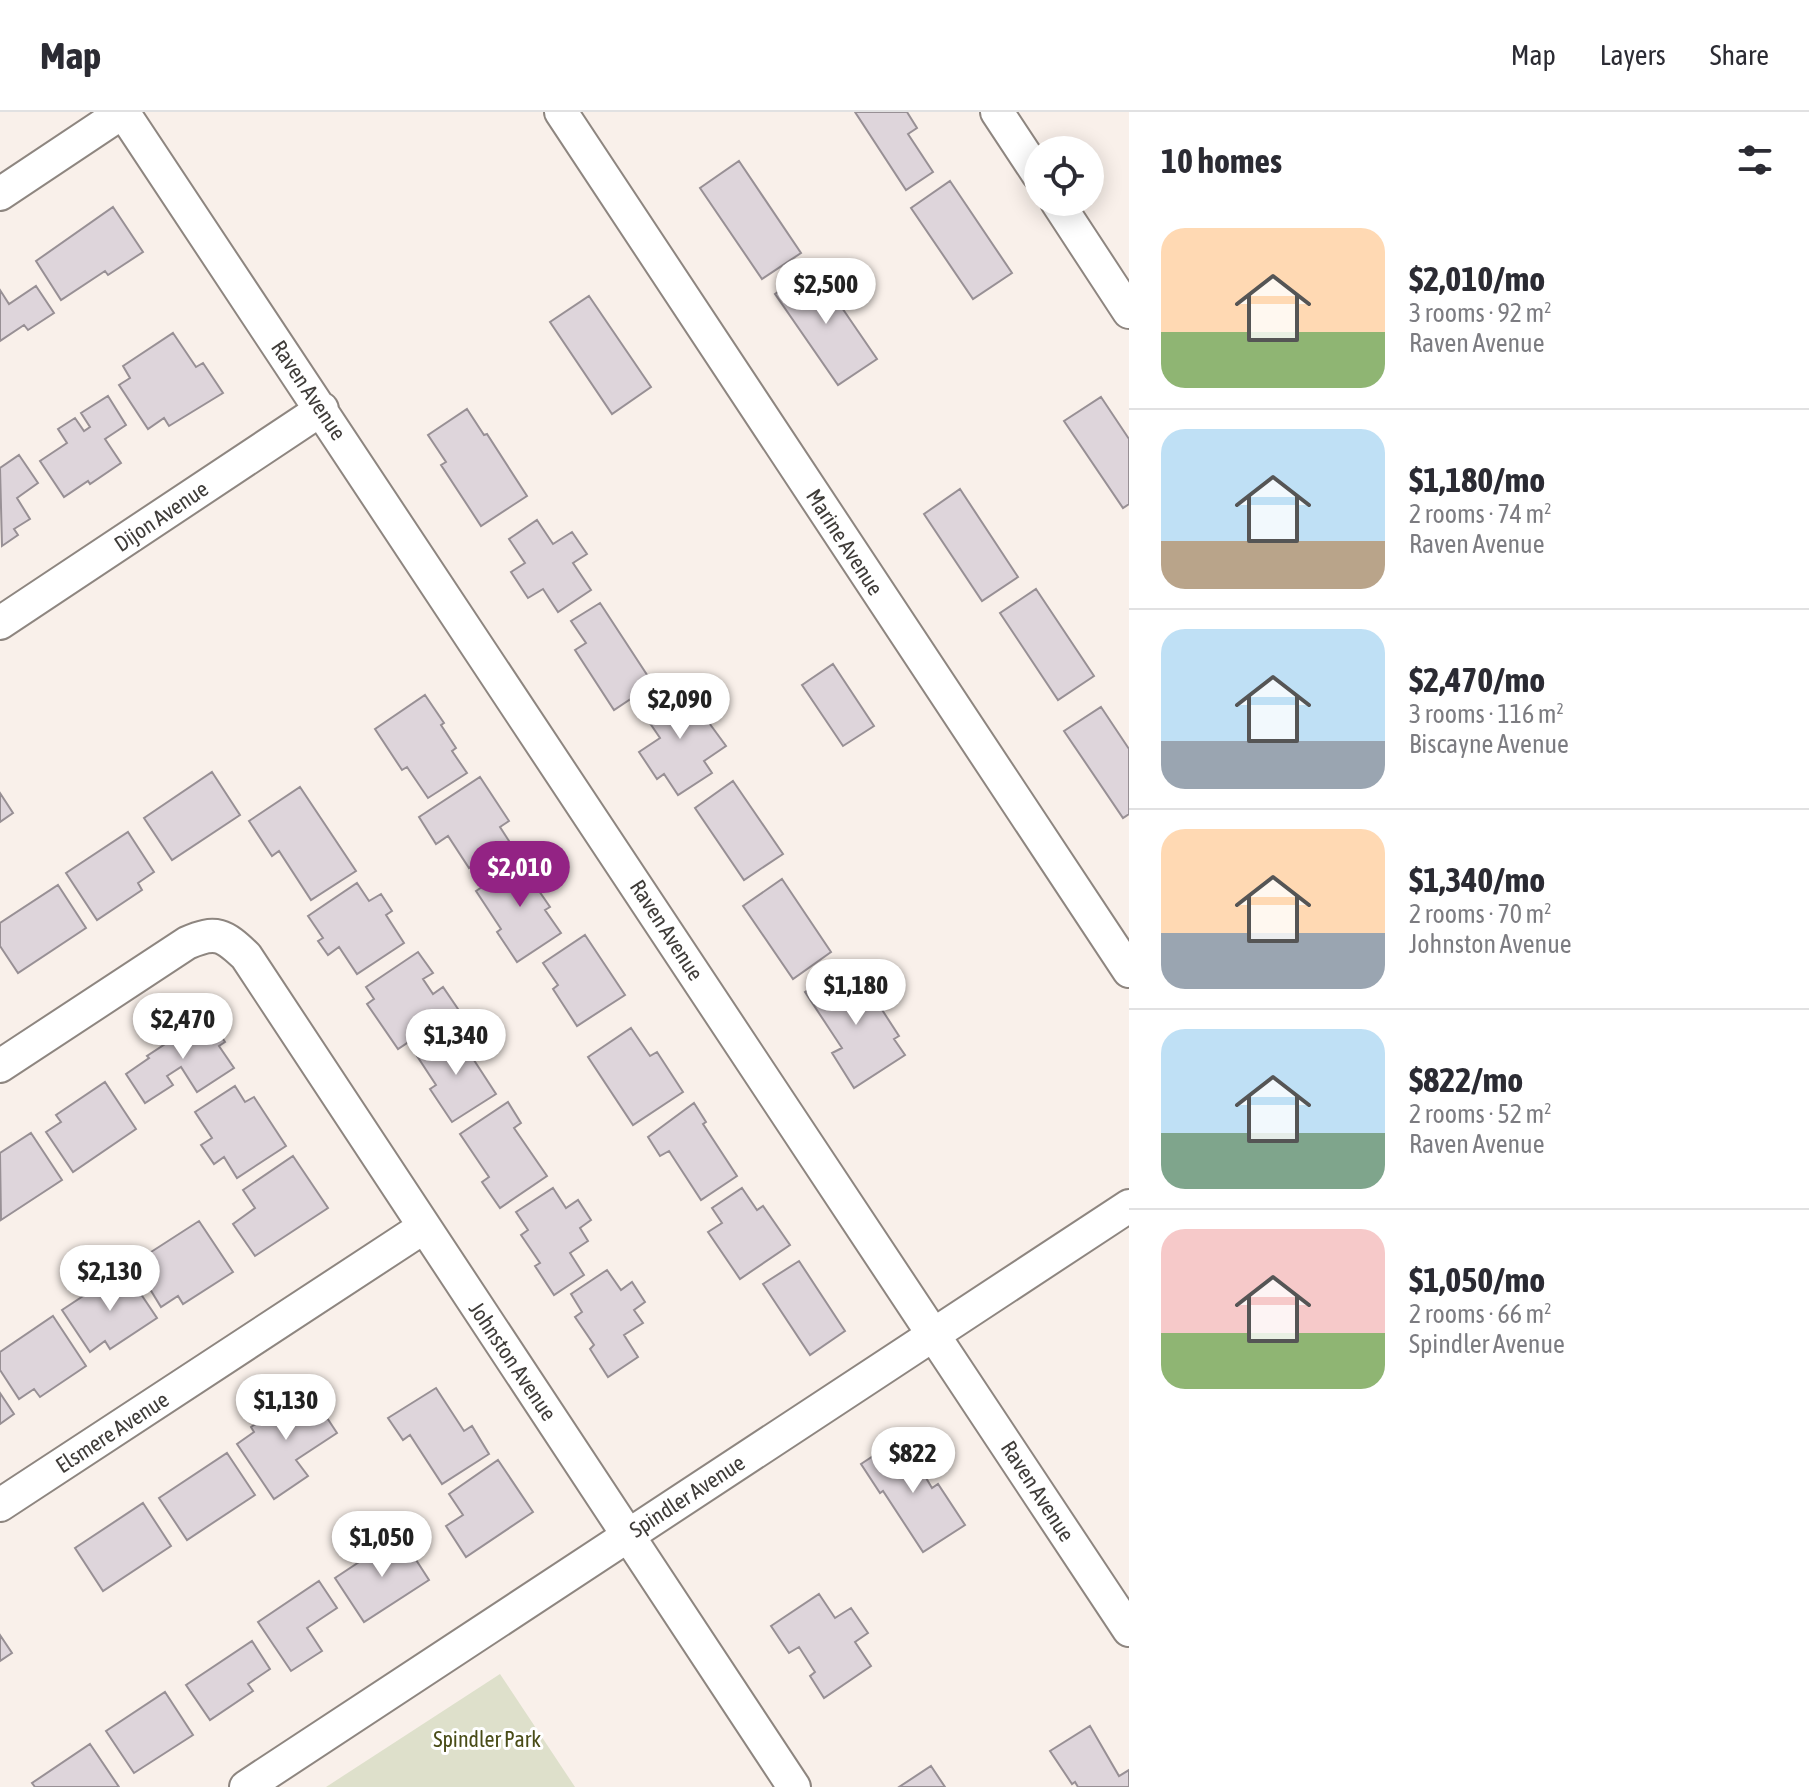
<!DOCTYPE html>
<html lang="en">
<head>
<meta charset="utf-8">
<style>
  :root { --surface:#fff; --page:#f2f2f3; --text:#2b2b33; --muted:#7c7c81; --line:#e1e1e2; --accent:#932384 }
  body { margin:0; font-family:"Asap Condensed",sans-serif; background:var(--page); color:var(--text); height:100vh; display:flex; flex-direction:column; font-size:30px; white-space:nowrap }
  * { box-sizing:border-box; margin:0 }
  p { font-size:26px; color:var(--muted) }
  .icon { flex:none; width:44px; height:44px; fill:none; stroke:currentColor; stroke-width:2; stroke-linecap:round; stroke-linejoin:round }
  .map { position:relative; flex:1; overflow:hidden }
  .details { display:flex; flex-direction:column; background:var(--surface); width:680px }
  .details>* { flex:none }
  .fabs { position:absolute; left:1024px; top:24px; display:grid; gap:16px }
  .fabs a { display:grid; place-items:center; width:80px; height:80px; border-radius:50%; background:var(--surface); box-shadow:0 4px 20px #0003; font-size:40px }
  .price { position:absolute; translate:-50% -68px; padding:0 18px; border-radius:28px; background:#fff; color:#222; font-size:26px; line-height:52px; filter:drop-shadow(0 2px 4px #0008) }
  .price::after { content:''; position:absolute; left:50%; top:48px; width:24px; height:18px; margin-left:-12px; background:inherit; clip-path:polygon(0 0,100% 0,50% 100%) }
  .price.active { background:var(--accent); color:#fff }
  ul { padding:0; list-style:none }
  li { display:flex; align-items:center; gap:24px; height:200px; padding:0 32px }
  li+li { border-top:2px solid var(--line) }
  li span { display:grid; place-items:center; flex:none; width:224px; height:160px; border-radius:24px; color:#555 }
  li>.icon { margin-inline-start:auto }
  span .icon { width:96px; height:96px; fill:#fffc; stroke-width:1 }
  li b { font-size:34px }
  h2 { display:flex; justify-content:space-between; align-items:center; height:96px; padding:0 32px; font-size:34px }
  header { display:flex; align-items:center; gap:48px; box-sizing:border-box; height:112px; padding:0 40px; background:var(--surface); border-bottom:2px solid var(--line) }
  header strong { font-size:38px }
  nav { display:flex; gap:44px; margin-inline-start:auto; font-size:28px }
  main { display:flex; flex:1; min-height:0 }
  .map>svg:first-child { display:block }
  .green { fill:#dee0cb }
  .building { fill:#ded5db; stroke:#989095; stroke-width:2 }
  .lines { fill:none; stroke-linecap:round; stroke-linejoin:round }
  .minor-casing { stroke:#8e8680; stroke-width:36 }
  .minor { stroke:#fff; stroke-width:32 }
  .labels { text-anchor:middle; stroke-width:6; stroke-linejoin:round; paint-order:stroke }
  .street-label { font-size:22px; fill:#3f3c39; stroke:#fff }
  .park-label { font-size:22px; fill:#494c17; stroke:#fff }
</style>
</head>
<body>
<header>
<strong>Map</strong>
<nav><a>Map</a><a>Layers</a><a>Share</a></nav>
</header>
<main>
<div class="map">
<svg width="1129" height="1675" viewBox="0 0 1129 1675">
  <rect width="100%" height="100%" fill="#f9f0ea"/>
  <path class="green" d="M500,1562L575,1675H326Z"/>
  <path class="building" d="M855,0H907L917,16L908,22L933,60L906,78Z
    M739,49L801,141L762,167L700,76Z
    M950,69L1012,161L973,187L911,96Z
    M113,95L143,140L108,163L105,159L61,188L36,149Z
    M814,155L877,247L838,273L775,182Z
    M36,174L54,201L28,218L24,213L0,229V178L9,192Z
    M589,184L651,275L612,302L550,210Z
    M173,221L196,255L203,251L223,281L169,314L164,306L148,317L119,273L130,266L123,254Z
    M108,284L126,313L105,327L121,351L90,372L88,369L64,385L40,349L67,331L58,317L75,306L84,319L90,315L81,301Z
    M1101,285L1129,327V392L1123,396L1064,309Z
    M467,297L484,323L487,322L527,384L481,414L441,353L446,350L428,323Z
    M19,343L38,371L17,386L30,407L14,417L18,423L2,434L0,356Z
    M960,377L1018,465L982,489L924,402Z
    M537,408L553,432L572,420L587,442L573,451L591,478L558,500L543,477L528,486L511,460L525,451L509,427Z
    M1036,477L1094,564L1058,588L1000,501Z
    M600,491L653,572L614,598L575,538L586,531L571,509Z
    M833,552L874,614L843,634L802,573Z
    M682,574L726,634L704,649L712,661L678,683L664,662L657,667L639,640L660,626L641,598Z
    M425,583L444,611L441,613L456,636L452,639L467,661L428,686L407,655L402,658L375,617Z
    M1101,595L1129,637V702L1123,706L1064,619Z
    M212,660L240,703L172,748L144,706Z
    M480,665L509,709L500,715L509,729L469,756L448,724L436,732L419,705Z
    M733,669L783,742L744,768L695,696Z
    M300,675L356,759L311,788L279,739L272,744L249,709Z
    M0,681L13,701L0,710Z
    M128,720L154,760L138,771L142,778L97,808L66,761Z
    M529,744L547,770L537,776L550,795L545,798L561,821L517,850L497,820L501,817L476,779Z
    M782,767L831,840L793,867L743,794Z
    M357,771L369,789L381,782L392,799L386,803L404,831L357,862L339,835L328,843L318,829L323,826L308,804Z
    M58,773L86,816L18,861L0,834V811Z
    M585,823L625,883L577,914L553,877L558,873L543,851Z
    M418,840L433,861L423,867L433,882L443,875L458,897L398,937L367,892L374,887L366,875Z
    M844,854L860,878L866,873L899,924L894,927L905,943L854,976L832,941L842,936L805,880Z
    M208,904L225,930L219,934L234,956L197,980L181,955L167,964L173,973L145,991L126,962L149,946L147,944Z
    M631,916L650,944L657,940L683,980L633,1013L588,945Z
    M455,919L496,982L452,1010L430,977L436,973L417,944Z
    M105,970L136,1017L73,1060L46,1020L61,1010L56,1003Z
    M235,974L245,990L254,985L286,1034L237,1066L224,1045L214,1052L201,1033L212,1026L195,1000Z
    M508,990L521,1011L514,1016L547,1064L500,1096L482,1070L489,1065L460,1022Z
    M694,991L706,1010L703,1012L737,1064L701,1088L669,1039L660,1044L648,1025Z
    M31,1021L62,1068L1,1108L0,1041Z
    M293,1044L328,1096L255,1144L233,1112L255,1096L243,1078Z
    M553,1076L566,1096L578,1088L591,1108L580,1116L588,1129L570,1141L584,1163L554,1183L535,1154L540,1151L521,1123L528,1118L516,1100Z
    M742,1076L757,1098L763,1094L790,1133L740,1167L708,1120L722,1111L712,1096Z
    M199,1109L233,1160L183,1192L178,1184L161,1195L134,1151Z
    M799,1149L845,1219L810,1243L763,1172Z
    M124,1157L157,1206L110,1237L105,1229L90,1240L62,1198Z
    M607,1158L621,1178L632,1170L645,1190L634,1198L643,1211L624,1223L638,1245L608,1265L590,1237L594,1233L575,1205L582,1200L571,1182Z
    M53,1204L86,1254L40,1285L34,1277L19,1287L0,1258V1240Z
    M436,1276L464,1319L472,1314L489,1342L442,1372L410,1323L403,1328L388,1306Z
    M308,1277L337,1321L296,1348L308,1364L274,1387L237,1332L254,1320L251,1315Z
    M0,1281L14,1302L0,1312Z
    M902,1325L932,1376L938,1372L965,1413L923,1440L883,1379L880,1381L861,1352Z
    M227,1341L255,1383L187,1428L159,1386Z
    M498,1348L533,1400L466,1445L446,1414L463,1403L449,1382Z
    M143,1391L171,1434L103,1479L75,1436Z
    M400,1423L429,1468L364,1510L335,1466Z
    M319,1469L337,1496L307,1516L322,1539L291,1559L258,1510Z
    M819,1482L835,1506L851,1496L868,1521L855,1530L871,1554L824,1586L810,1564L815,1560L799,1535L789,1541L771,1514Z
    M0,1523L12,1541L0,1549Z
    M252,1529L270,1557L248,1572L253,1579L210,1608L186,1573Z
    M165,1580L193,1623L134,1661L106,1619Z
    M1090,1614L1119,1664L1129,1658V1675H1078L1075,1670L1072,1672L1050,1639Z
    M90,1632L119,1675H35L32,1671Z
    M931,1654L945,1675H899Z"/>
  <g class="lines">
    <g class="minor-casing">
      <path id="minor" d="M123,0L1129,1518
        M561,0L1129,859
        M997,0L1038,62
        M0,82L123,0
        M1057,90L1129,200
        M0,511L322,297
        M0,954L187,831C216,818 224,823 246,844L794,1675
        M0,1393L424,1115
        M246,1675L1129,1094"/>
    </g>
    <use href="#minor" class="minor"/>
  </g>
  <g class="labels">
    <g class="street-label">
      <text transform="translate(309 278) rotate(56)" y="8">Raven Avenue</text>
      <text transform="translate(161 404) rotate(-34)" y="8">Dijon Avenue</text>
      <text transform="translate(845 430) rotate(57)" y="8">Marine Avenue</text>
      <text transform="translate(667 818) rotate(57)" y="8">Raven Avenue</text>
      <text transform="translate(513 1249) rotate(56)" y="8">Johnston Avenue</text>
      <text transform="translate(112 1320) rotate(-33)" y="8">Elsmere Avenue</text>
      <text transform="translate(1038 1379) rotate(57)" y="8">Raven Avenue</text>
      <text transform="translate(687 1384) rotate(-33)" y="8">Spindler Avenue</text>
    </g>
    <g class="park-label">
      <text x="487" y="1635">Spindler Park</text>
    </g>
  </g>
</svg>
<div class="fabs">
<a><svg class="icon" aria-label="locate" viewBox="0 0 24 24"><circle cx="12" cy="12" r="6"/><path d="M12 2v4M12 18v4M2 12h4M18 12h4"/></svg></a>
</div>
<b class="price" style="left:826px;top:214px">$2,500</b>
<b class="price" style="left:680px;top:629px">$2,090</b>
<b class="price active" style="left:520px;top:797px">$2,010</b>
<b class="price" style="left:856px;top:915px">$1,180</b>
<b class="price" style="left:183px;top:949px">$2,470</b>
<b class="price" style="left:456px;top:965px">$1,340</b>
<b class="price" style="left:110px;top:1201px">$2,130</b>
<b class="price" style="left:286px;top:1330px">$1,130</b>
<b class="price" style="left:913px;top:1383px">$822</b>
<b class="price" style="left:382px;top:1467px">$1,050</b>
</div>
<section class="details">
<h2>10 homes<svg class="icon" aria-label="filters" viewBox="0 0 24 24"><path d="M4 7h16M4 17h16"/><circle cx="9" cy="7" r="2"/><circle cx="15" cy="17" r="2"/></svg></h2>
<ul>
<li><span style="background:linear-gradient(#ffd9b3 65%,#8fb573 0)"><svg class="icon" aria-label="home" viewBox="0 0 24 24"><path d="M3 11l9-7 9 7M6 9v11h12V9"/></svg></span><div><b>$2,010/mo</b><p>3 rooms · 92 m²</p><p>Raven Avenue</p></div></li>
<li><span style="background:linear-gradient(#bfe0f5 70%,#b9a48a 0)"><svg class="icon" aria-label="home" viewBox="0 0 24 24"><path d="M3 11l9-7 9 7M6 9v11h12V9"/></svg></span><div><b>$1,180/mo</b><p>2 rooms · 74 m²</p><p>Raven Avenue</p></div></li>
<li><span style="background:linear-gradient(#bfe0f5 70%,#9aa5b1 0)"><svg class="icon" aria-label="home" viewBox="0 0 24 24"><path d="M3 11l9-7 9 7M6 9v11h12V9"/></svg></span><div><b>$2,470/mo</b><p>3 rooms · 116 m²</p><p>Biscayne Avenue</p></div></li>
<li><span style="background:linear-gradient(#ffd9b3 65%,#9aa5b1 0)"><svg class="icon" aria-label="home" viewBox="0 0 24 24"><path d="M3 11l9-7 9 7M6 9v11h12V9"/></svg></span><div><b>$1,340/mo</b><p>2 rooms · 70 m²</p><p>Johnston Avenue</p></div></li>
<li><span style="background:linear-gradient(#bfe0f5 65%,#7fa58c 0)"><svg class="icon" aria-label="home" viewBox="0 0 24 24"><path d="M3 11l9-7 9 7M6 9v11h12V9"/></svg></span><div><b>$822/mo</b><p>2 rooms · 52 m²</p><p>Raven Avenue</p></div></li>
<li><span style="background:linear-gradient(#f6c9c9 65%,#8fb573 0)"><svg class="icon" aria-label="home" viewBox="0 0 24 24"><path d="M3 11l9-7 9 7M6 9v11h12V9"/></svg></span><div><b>$1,050/mo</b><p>2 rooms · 66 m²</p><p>Spindler Avenue</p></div></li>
</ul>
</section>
</main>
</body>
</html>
